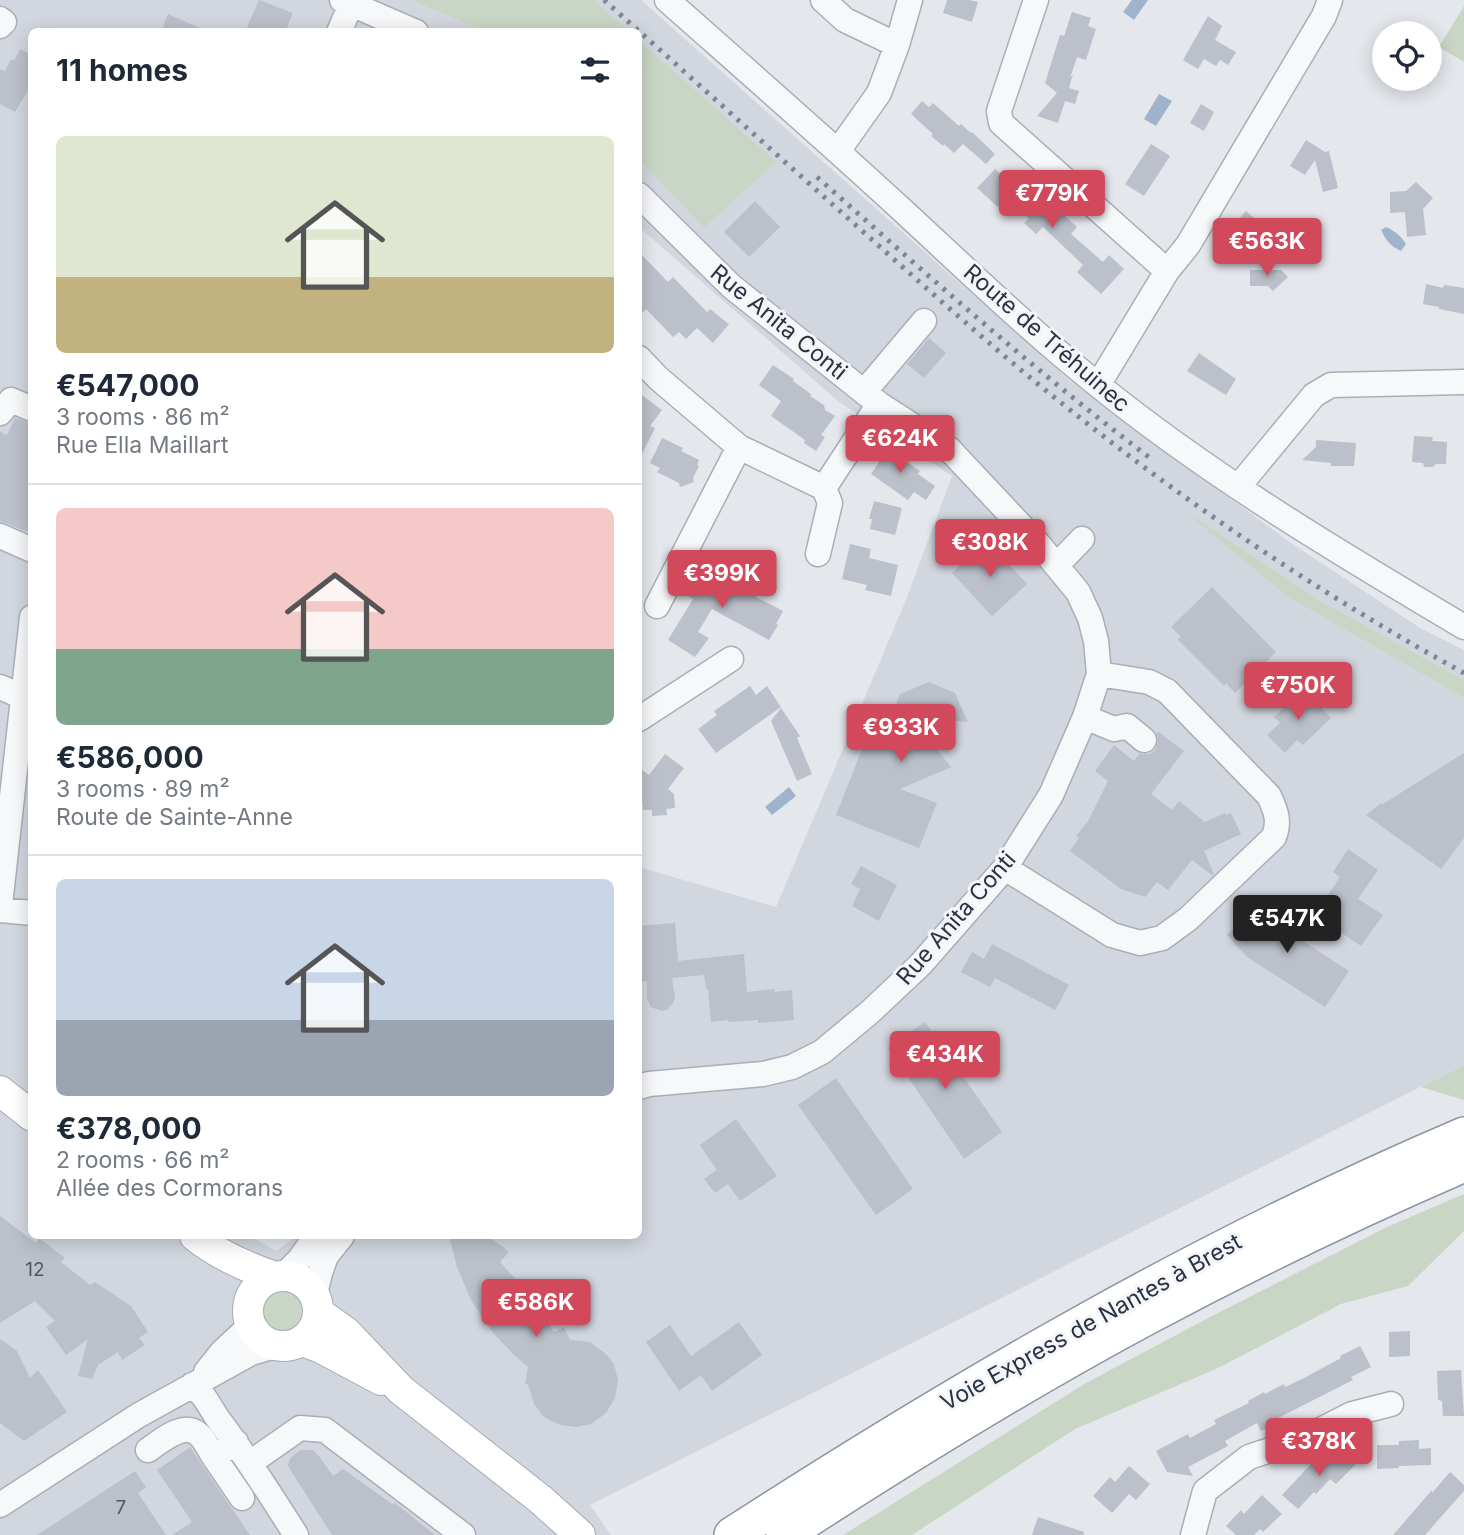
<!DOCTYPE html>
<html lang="en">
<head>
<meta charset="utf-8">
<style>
  :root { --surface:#fff; --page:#f2f2f3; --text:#1f2937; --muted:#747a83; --line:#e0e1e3; --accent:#d1495b }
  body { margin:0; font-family:Inter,sans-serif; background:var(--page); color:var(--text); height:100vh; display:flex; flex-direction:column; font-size:26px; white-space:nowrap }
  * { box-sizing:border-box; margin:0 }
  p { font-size:23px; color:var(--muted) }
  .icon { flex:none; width:38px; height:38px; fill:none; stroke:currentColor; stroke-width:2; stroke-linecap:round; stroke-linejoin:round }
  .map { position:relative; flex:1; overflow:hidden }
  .drawer { position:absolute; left:28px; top:28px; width:614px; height:1211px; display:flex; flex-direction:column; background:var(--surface); border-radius:10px; box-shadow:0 4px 18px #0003 }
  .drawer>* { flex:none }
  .buttons { position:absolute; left:1372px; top:21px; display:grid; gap:14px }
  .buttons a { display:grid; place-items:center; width:70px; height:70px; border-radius:50%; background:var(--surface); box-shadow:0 4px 18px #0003; font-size:35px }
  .price { position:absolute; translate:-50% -60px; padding:0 16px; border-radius:7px; background:var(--accent); color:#fff; font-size:23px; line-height:46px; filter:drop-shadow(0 2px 4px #0008) }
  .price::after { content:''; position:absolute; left:50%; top:42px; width:21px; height:16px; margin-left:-10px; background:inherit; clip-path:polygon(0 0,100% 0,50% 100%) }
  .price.current { background:#222; color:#fff }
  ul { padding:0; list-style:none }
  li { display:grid; align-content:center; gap:14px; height:371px; padding:0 28px }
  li+li { border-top:2px solid var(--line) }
  li span { display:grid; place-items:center; height:217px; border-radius:10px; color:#555 }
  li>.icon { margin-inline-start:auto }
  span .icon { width:126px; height:126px; fill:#fffc; stroke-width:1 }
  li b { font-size:30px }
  h2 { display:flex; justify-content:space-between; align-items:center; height:84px; padding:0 28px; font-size:30px }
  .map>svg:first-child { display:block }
  .built { fill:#d2d6de }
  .green { fill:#c9d6c5 }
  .water { fill:#9fb4cc }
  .building { fill:#bbc0ca }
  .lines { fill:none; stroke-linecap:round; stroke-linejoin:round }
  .minor-casing { stroke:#a9aeb7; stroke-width:27 }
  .major-casing { stroke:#a3abb8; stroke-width:32 }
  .highway-casing { stroke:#8b94a3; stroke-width:38 }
  .minor { stroke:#f7f8fa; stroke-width:24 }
  .major { stroke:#fff; stroke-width:30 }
  .highway { stroke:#fff; stroke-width:35 }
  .rail { stroke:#7d8696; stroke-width:5; stroke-dasharray:3.5 7; stroke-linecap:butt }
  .labels { text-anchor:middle; stroke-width:6; stroke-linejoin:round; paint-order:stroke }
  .number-label { font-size:19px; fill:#4f5766 }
  .street-label { font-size:23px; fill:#2b3445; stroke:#f4f6f9 }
</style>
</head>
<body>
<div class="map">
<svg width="1464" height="1535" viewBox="0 0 1464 1535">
  <rect width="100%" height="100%" fill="#e4e7ec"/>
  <path class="built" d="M0,0H410L484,31L32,32V1236H250L276,1251L297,1236H639V867L776,907L906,600L952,476L838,401L639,227V160L704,228L775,162L639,40V32L629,31L594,0H641L1069,380L1291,543L1420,628L1464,650V680L1314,597L1189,514L1286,596L1464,698V1065L590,1505L611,1535H0Z"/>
  <path class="green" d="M410,0H594L629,31H484Z
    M1464,6V62L1439,47Z
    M639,40L776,162L704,228L639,160Z
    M1181,508L1314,597L1464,680V698L1286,596Z
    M1464,1065V1100L1421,1087Z
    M1464,1194V1231L1408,1286L1341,1304L1216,1369L1075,1429L912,1535H843L1086,1383L1210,1317L1387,1227Z
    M261 1311a23 23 0 1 1 46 0a23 23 0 1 1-46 0Z"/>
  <path class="water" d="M1132,0H1148L1134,20L1123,12Z
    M1159,94L1172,101L1156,126L1144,119Z
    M1386,227C1395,231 1401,236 1406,244L1401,251C1390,246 1386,240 1381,230Z
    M789,787L796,796L772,815L765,807Z"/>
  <path class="building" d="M259,0L293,13L285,32H245Z
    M947,0H969L978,2L972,22L943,13Z
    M1072,12L1091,18L1088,26L1096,29L1086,60L1077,57L1070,78L1073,74L1069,88L1079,91L1075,104L1065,101L1058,123L1037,116L1057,93L1045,83L1060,35L1064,36Z
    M168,14L209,32H161Z
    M1208,16L1222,26L1215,40L1236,52L1228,65L1220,60L1216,66L1204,59L1198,69L1183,60Z
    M20,49L32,55V84L15,112L0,104V69L5,71L11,59L14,61Z
    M922,101L929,107L933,103L959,126L961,124L971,133L972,132L995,154L986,164L963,144L954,153L944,144L943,146L931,136L933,134L911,114Z
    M1201,104L1214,112L1204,131L1190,123Z
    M1306,140L1325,152L1329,151L1338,188L1323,192L1315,160L1305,175L1290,166Z
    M1151,144L1170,156L1144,196L1125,184Z
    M995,169L1035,204L1037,201L1045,208L1048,205L1054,211L1056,208L1077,227L1071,234L1103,262L1109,255L1124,269L1101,294L1077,272L1083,265L1043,227L1036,234L1024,223L1029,218L1004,202L998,207L977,188Z
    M1416,182L1433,198L1423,209L1426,235L1407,237L1405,212L1390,213V192L1406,191Z
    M755,201L780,227L749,257L724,232Z
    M1246,211L1264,227L1251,243L1232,227Z
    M639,252L668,282L673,277L707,312L710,309L729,324L713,343L697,328L686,339L679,332L673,337L646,309L639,316Z
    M1250,270H1281L1288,277L1273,291L1268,286H1250Z
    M1426,284L1443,288L1444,285L1464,288V314L1439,309V307L1423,304Z
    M929,338L946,353L924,378L907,364Z
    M1199,353L1236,379L1226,395L1187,371Z
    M773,365L794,379L793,381L811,394L810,396L824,405L825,410L835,416L821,435L825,437L816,451L804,443L805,440L771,416L781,401L759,385Z
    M639,393L662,410L650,426L655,428L639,460Z
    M15,418L32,424L31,533L0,521V432L7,435Z
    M1414,436L1433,437L1432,441L1447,442L1446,464H1436L1433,467H1424L1423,463L1412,462Z
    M662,438L683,448L681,451L699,460L697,465L699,466L693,478L694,482L680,487L679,483L657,472L660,468L650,463Z
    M1316,440L1356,443L1354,466H1331V463L1302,460L1316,447Z
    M882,445L920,471L918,474L935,486L926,500L914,492L908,500L871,474L879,462L873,458Z
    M874,501L902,508L895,535L870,529L872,519H869Z
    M987,541L1027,584L992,616L952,573Z
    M850,544L871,549L869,558L898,565L891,596L865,590L867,585L842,579Z
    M696,570L709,577L713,570L757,594L756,597L783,611L776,624L778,625L769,640L712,609L698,632L709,638L695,657L668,640L693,599L683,593Z
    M1212,587L1276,652L1235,693L1226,683L1224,686L1177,639L1181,637L1171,627Z
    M929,682L955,693L968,722L947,720L936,748L951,767L900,789L937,803L919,848L836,815L880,704L894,710L900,694Z
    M750,686L756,695L767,686L781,707L716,753L698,729L717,715L714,711Z
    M1303,689L1331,718L1303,745L1297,740L1285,753L1267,735L1280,723L1274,717Z
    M781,708L800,736L797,738L812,774L797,781L771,721Z
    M1157,731L1184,751L1151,794L1172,810L1179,801L1205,822L1225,813L1226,815L1231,813L1241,834L1204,851L1214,874L1212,875L1192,860L1168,890L1157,882L1145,897L1121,889L1070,851L1079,838L1076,836L1088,821L1108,781L1095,771L1114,745L1134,761L1139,754H1150L1155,750L1158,743Z
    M1464,753V838L1441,869L1366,815L1381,803L1383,804Z
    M665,754L684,768L668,789L674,794L675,808L666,809L667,815L652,816V810H643L642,800L639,798V768L649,775Z
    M1348,849L1378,870L1358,899L1383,915L1361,946L1315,915L1340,877L1333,872Z
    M861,866L897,885L879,921L852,906L860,889L851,884Z
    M1263,900L1280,918L1275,923L1349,971L1325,1007L1247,957L1227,935Z
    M675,923L678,961L744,954L747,992L774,989L775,992L792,990L794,1020L758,1023V1020L728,1022V1020L711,1022L708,989H706L704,975L672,978L675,998L673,1003L667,1010L661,1011L651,1007L647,999V981L639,982V926Z
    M992,944L1069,985L1055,1010L995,978L990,987L961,972L972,952L984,959Z
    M925,1022L1002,1132L964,1159L888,1048Z
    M836,1078L913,1189L876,1215L798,1105Z
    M736,1119L777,1176L740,1201L728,1184L715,1193L704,1179L717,1170L700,1145Z
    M0,1216L36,1243L39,1238L65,1258L61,1262L90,1285L95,1282L131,1306L148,1332L139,1338L145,1345L122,1360L118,1352L98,1365L92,1379L78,1376L88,1339L66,1355L46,1327L55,1321L35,1301L0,1323Z
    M449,1236H487L502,1246L509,1252L500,1262L532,1297L554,1332L564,1327L570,1340L590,1342L606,1354L614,1364L618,1380L615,1398L606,1413L591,1424L577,1427L560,1425L544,1417L534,1404L528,1384H525L528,1367L514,1355L494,1334L471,1300L457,1267Z
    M739,1322L762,1355L712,1391L701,1375L679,1391L646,1342L670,1325L691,1356Z
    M1410,1331V1356L1389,1357V1332Z
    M0,1339L17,1351L30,1378L38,1370L67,1412L24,1441L0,1423Z
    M1360,1346L1371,1367L1351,1377L1353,1380L1278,1418L1280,1422L1261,1431L1257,1423L1225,1441L1228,1446L1188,1467L1193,1476L1167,1472L1156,1451L1188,1434L1190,1438L1216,1424L1214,1420L1249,1403L1248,1401L1264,1392L1265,1394L1284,1384L1285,1387L1304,1378L1341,1358L1340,1356Z
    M1461,1370L1464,1416H1443L1442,1401L1438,1400L1437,1371Z
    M1419,1440V1449L1431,1448V1465L1399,1466V1468L1377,1469V1445H1399V1441Z
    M190,1447L202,1465L250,1535H172L192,1522L157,1470Z
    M300,1450H313L319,1456L333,1476L343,1469L392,1504L395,1503L435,1535H332L288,1466L290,1458Z
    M1349,1451L1356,1464L1336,1484L1330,1479L1316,1494L1314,1492L1298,1509L1282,1495L1313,1462L1318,1467L1333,1453L1337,1457Z
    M1129,1466L1150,1484L1136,1500L1129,1494L1112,1513L1093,1496L1110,1477L1115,1482Z
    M135,1471L146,1487L138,1493L166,1535H37Z
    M1450,1472L1464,1485V1491L1425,1535H1393L1432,1490V1493Z
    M1262,1495L1282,1514L1263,1532L1260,1529L1254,1535H1236L1226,1526L1241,1510L1244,1514Z
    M1038,1517L1084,1532V1535H1032Z"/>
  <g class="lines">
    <g class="minor-casing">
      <path id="minor" d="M342,0L416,32
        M667,0C745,69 824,138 900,208C965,268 1029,330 1098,385C1212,477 1338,552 1464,627
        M823,0L845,20L897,45
        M1036,0L999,111L1001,123L1167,271
        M0,19L4,22L0,26
        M339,32L351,4
        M838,151L879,93L897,45L910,0
        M639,195L731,286L879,404L949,449L1040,546L1078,592L1090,618L1096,641L1099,674L1085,717L1051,795L1005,868L920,965L870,1012L822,1052L792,1067L763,1074L649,1084L639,1087
        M639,358L658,378L739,447L824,488L830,503L818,554
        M1098,385L1167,271L1188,245L1324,16L1330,0
        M864,392L924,321
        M0,413L11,400L32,409
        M1238,487L1314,395L1331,385L1464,382
        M824,488L879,404
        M0,536L32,550
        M1057,565L1082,539
        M657,606L739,447
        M0,687L23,697
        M1085,717L1114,729L1127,726L1144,740
        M639,719L731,659
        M1005,868L1112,935L1140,943L1162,938L1188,919L1274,837C1280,821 1276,811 1269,796L1167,691L1149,682L1099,674
        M0,905L32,617
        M0,910L32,913
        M283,1276L299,1260L309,1246L325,1236
        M315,1294L320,1273L326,1256L342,1236
        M206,1372L222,1352L251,1325
        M192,1385C207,1396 210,1409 221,1423C248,1459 272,1497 296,1535
        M148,1450C160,1442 183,1421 198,1434C205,1439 209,1450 214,1457L236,1442
        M214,1457L242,1498
        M250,1463L300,1428L325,1430L463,1535
        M0,1505L139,1415L251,1353L275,1346
        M1193,1535L1205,1491L1249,1457L1303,1439L1352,1414L1391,1404"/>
    </g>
    <g class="major-casing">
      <path id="major" d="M0,1091L32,1116
        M195,1236C218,1255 246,1267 275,1277
        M248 1311a35 35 0 1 1 70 0a35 35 0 1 1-70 0Z
        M319,1313L346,1332L401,1390L540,1499L580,1535
        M303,1341L321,1348L381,1380"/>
    </g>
    <g class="highway-casing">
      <path id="highway" d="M732,1535C966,1384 1207,1244 1464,1135
        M784,1535C901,1459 1020,1385 1143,1319C1248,1263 1355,1211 1464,1164"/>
    </g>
    <use href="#minor" class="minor"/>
    <use href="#major" class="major"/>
    <use href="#highway" class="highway"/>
    <path class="rail" d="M604,0C686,73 768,147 850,220C925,287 1000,355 1079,417C1200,513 1329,599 1464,673
      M817,177C927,275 1036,372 1154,461"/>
  </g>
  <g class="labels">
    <g class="number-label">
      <text x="35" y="1276">12</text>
      <text x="121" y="1514">7</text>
    </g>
    <g class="street-label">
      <text transform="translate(779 322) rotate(39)" y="8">Rue Anita Conti</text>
      <text transform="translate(1047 338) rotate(41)" y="8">Route de Tréhuinec</text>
      <text transform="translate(956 918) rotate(-49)" y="8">Rue Anita Conti</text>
      <text transform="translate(1091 1322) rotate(-29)" y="8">Voie Express de Nantes à Brest</text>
    </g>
  </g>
</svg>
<div class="buttons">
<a><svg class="icon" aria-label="locate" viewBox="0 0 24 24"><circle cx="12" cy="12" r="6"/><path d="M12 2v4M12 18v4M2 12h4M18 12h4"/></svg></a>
</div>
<b class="price" style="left:1052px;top:230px">€779K</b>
<b class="price" style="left:1267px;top:278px">€563K</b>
<b class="price" style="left:900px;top:475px">€624K</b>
<b class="price" style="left:990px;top:579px">€308K</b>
<b class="price" style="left:722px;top:610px">€399K</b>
<b class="price" style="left:1298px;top:722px">€750K</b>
<b class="price" style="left:901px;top:764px">€933K</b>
<b class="price current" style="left:1287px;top:955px">€547K</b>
<b class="price" style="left:945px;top:1091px">€434K</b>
<b class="price" style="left:536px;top:1339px">€586K</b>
<b class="price" style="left:1319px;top:1478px">€378K</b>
<section class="drawer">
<h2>11 homes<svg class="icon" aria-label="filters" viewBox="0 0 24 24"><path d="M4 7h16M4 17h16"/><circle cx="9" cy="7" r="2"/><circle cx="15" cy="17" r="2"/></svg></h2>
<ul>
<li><span style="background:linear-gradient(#dfe7d0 65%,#c2b280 0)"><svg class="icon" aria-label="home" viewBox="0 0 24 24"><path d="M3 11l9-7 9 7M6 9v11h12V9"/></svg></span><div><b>€547,000</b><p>3 rooms · 86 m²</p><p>Rue Ella Maillart</p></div></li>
<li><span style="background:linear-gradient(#f6c9c9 65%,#7fa58c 0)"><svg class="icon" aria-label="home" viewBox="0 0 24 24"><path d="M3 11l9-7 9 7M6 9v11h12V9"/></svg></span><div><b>€586,000</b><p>3 rooms · 89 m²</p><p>Route de Sainte-Anne</p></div></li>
<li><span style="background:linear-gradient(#c9d6e8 65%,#9aa5b1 0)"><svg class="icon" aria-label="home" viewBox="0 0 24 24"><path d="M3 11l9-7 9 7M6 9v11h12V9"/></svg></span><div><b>€378,000</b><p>2 rooms · 66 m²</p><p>Allée des Cormorans</p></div></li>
</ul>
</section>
</div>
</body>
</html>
